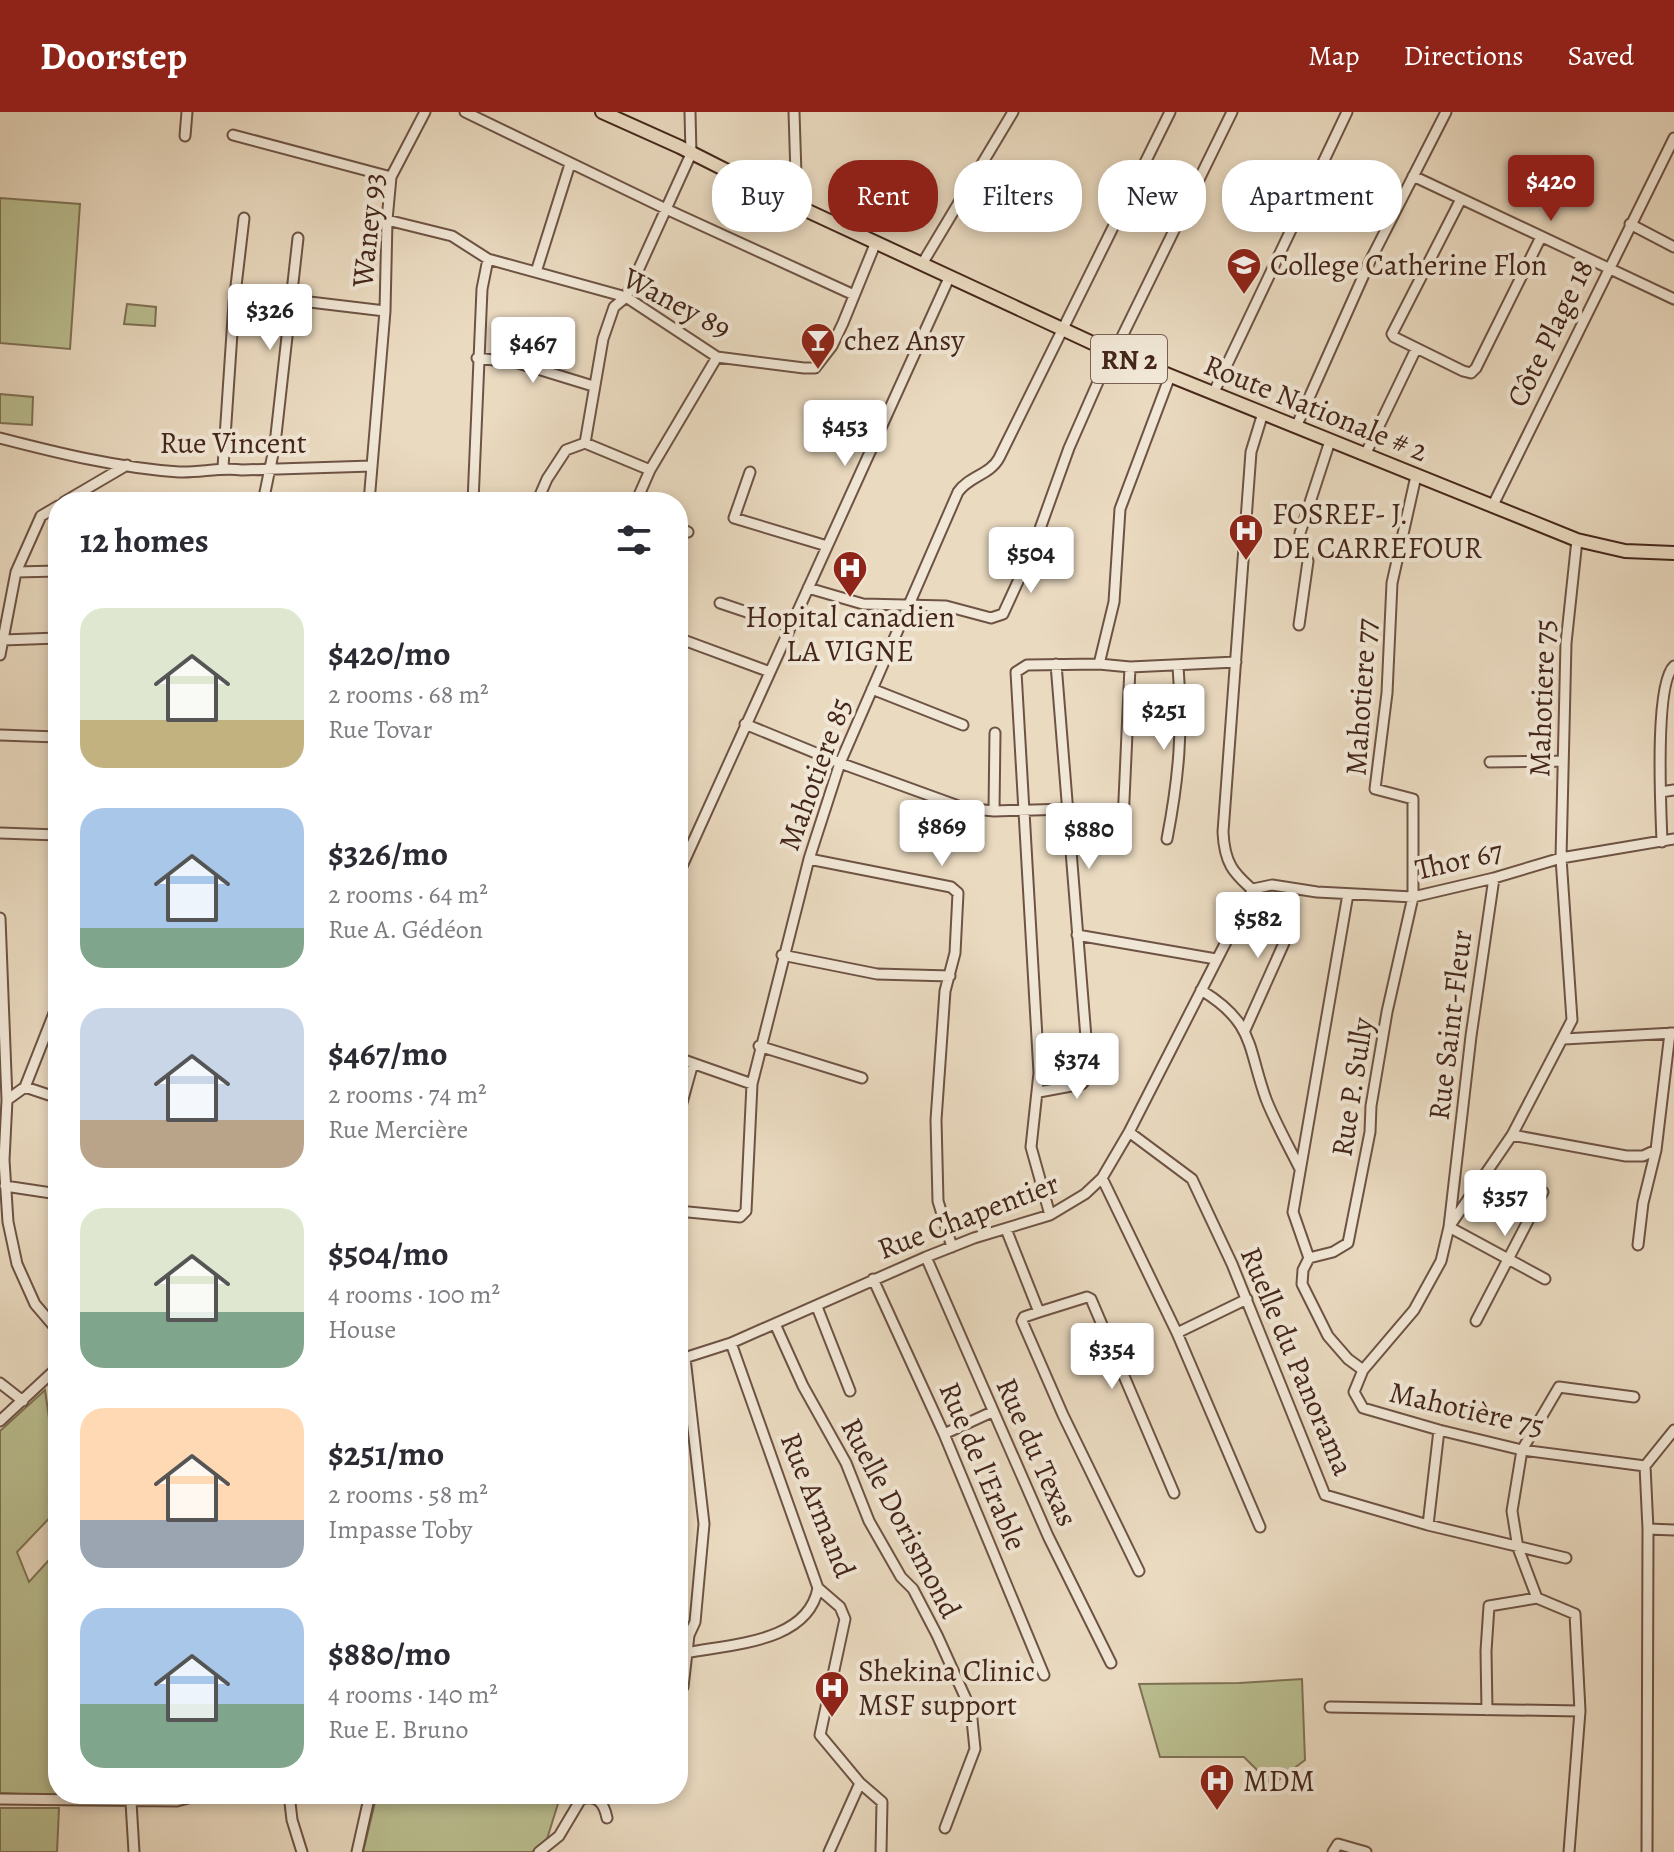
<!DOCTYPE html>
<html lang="en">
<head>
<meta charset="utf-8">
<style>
  :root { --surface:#fff; --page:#f7f7f7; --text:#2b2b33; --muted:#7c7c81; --accent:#8f2418 }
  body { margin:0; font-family:Alegreya,serif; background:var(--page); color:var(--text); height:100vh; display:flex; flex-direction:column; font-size:30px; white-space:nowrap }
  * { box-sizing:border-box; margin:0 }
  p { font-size:26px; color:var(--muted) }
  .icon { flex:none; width:44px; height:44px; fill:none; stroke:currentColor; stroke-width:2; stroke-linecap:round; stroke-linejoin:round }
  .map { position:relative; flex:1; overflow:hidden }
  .panel { position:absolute; left:48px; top:380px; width:640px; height:1312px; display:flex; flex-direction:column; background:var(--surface); border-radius:32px; box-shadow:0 4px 12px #0003 }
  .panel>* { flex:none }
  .banner { position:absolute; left:712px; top:48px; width:760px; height:72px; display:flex; gap:16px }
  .price { position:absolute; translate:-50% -68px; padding:0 18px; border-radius:8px; background:#fff; color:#222; font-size:26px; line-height:52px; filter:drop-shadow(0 2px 4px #0008) }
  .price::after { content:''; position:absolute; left:50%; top:48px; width:24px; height:18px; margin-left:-12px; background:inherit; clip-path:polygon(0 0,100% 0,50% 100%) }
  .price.on { background:var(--accent); color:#fff }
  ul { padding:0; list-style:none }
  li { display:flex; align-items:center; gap:24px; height:200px; padding:0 32px }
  li span { display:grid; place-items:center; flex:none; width:224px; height:160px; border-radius:24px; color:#555 }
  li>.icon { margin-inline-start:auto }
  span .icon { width:96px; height:96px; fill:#fffc; stroke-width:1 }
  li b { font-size:34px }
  h2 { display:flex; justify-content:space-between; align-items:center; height:96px; padding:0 32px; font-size:34px }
  .chip { padding:0 28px; border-radius:32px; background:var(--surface); box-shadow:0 4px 12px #0003; font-size:28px; line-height:72px }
  .chip.on { background:var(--accent); color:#fff }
  header { display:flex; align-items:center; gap:48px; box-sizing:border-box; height:112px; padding:0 40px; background:var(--accent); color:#fff }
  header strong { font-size:38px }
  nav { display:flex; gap:44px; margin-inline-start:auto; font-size:28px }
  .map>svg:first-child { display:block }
  .green { fill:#babe90; stroke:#7f7255; stroke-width:2 }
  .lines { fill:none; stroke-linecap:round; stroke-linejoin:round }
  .minor-casing { stroke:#6e5344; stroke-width:13 }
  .major-casing { stroke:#44261a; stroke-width:16 }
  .minor { stroke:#f1e7d6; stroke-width:9 }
  .major { stroke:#eadac0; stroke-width:12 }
  .labels { text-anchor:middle; stroke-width:8; stroke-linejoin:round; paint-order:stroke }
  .shield { fill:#f1e7d6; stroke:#786052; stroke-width:2 }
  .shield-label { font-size:28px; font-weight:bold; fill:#44261a }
  .street-label { font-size:30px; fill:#44261a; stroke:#f1e7d6 }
  .poi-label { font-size:30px; fill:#44261a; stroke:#f1e7d6; text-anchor:start }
</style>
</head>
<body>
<header>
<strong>Doorstep</strong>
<nav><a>Map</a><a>Directions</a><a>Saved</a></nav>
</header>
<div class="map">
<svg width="1674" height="1740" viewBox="0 0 1674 1740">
  <rect width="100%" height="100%" fill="#eadac0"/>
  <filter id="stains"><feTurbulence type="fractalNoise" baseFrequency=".0025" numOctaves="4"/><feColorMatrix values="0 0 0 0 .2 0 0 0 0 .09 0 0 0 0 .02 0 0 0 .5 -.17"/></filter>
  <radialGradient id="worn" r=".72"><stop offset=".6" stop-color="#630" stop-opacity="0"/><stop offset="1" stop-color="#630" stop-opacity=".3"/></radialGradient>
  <path class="green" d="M0,86L80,92L70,237L0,231Z
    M127,192L156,195L155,214L124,212Z
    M0,282L33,285L32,313L0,311Z
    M45,1278L51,1320H58V1397L17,1440L29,1470L58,1438V1682H205L196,1691L0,1681V1319Z
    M1302,1567L1305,1648L1272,1673L1244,1645H1160L1139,1572L1239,1571Z
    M377,1682H561L547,1727L532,1740H363Z
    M0,1696H59L57,1740H0Z"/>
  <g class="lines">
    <g class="minor-casing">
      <path id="minor" d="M465,0L666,97L854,183
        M794,0L797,94
        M233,23L391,65
        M185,24L187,0
        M1413,64L1674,187
        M1461,87L1392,222L1394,225L1463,259L1471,261L1476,256L1541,125
        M387,108L452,124L488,147L626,185L717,245L804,256H815L832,234L843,211L876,130
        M1630,112L1674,135
        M922,152L1013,0
        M536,160L570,52
        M234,191L293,188L385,199
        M477,246L518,251L593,274
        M1213,282L1347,0
        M1296,315L1370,149L1446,0
        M0,326C58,341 119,356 179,360C200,361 220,355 242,358L372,354
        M585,331L650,358
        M1365,343L1416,237
        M223,355L234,191L244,106
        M750,360L734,406L827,434
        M64,390L127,353
        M263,390L275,332L298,126
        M369,390L385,199L387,108L391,65L425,0
        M473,390L482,177L488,147
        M537,390L547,367L566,338L585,331L603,227L614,195L626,185L691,42L690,0
        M636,390L650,358L717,245
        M1492,395L1674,26
        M678,415L688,420
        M1577,428L1566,531L1561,746L1572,908L1512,1023L1449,1115L1441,1149L1414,1198L1363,1258L1354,1280L1363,1296L1439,1318L1522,1338L1645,1354L1648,1417L1647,1740
        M16,460L58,459
        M808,476L863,492L946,494L991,506L1003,502L1032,439L1069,336L1105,254L1114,241L1232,0
        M720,491L791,515
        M1299,513L1308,449L1301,437L1300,421L1330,329
        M678,526L770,560
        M3,528L58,526
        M0,543L16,460L41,404L58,394
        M1099,552L1114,490L1120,397L1170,264
        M872,577L963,613
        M745,612L840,651L964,696L994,699L1069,697
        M0,623L58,625
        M1490,650L1563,649
        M1661,680L1674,678
        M994,699L995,621
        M0,721L58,723
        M1167,727C1179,665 1183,617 1178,554
        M1662,730C1661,699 1654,572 1674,554
        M1122,732L1130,555
        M809,747L951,775L958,781L955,841L945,879L936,1008L938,1089L952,1135
        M678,763L949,166
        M1494,766L1471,924L1449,1115L1545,1167
        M1253,777L1272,773L1317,780L1413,785L1494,766L1561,746L1674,727
        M1348,782L1293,1100L1309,1146L1303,1158L1302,1172L1328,1224L1348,1247L1363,1258
        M0,806L7,988L4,1048L8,1110L17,1152L35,1192L58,1219
        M1077,823L1216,847
        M782,843L877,862L950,864
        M1201,878C1255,911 1247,934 1266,987C1275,1010 1288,1033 1299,1055
        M1245,918L1284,831C1280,821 1278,809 1272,800C1249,766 1225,769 1223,720L1251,340L1263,301
        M1564,927L1674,921
        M759,934L862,966
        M678,946L752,972
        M25,975L58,986
        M1039,980L1082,972L1089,963L1056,552
        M7,988L25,975L58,891
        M678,1005L693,951
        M1129,1020L1192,1067L1232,1152L1325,1383L1428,1413L1566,1446
        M1512,1023L1626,1044H1643L1656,1038
        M1102,1066L1177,1221L1260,1415
        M5,1074L58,1082
        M678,1099L740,1105L746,1099L752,972L809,747L840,651L958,380C969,364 990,363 999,346L1170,0
        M1050,1103L1031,1035L1039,961L1016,560L1027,553L1099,552L1130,555L1236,550
        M1006,1117L1039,1200L1024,1205L1022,1209L1063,1303L1139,1459
        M1638,1133L1643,1091L1656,1038L1670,921
        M926,1145L1048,1424L1111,1551
        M1309,1146L1333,1140L1348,1131L1370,1020L1371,994L1387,900L1413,785V687L1375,677L1387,581L1392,471L1416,364
        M873,1167L944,1322L1044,1563
        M817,1195L850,1279
        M1039,1200L1087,1185L1091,1187L1174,1381
        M1476,1209L1543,1080
        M775,1212L803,1274L846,1351L869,1409L901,1465L913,1477L937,1523L971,1598L975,1637L945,1716
        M1177,1221L1247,1187
        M731,1231L818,1476L840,1495L845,1507L820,1623L860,1671L829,1740
        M678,1248L731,1231L926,1145L974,1126L1050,1103L1085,1082L1102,1066L1129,1020L1253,777
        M0,1271L23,1289
        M0,1309L58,1255
        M944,1322L992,1300
        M1645,1354L1674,1318
        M1428,1413L1439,1318
        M1648,1417L1674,1418
        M1537,1486L1518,1436L1512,1399L1522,1338L1559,1275L1634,1285
        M686,1541C730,1532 808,1531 818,1476
        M683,1575L689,1523L695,1510L704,1412L685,1246
        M1330,1595L1580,1599
        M1487,1598L1486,1539L1489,1494L1537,1486L1575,1502L1580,1599L1569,1740
        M860,1671L882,1690L881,1740
        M289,1682L292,1708L302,1740
        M0,1687L177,1689L203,1682
        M131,1690L134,1740
        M357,1740L370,1682
        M539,1740L559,1724L581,1687C597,1682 604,1691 607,1706
        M1333,1740L1338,1732L1366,1740"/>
    </g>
    <g class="major-casing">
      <path id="major" d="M602,0L680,35L797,94L1114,241L1577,428L1625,439L1674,441"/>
    </g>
    <use href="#minor" class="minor"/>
    <use href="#major" class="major"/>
  </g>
  <defs>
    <g id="school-pin" transform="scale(1.8)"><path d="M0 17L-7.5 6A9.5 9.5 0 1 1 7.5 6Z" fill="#8f2418" stroke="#f1e7d6"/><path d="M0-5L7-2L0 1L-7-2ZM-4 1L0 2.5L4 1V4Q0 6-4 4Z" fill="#fff"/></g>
    <g id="bar-pin" transform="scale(1.8)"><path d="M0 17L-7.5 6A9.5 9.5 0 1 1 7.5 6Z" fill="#8f2418" stroke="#f1e7d6"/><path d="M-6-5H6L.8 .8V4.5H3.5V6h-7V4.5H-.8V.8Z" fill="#fff"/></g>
    <g id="hospital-pin" transform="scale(1.8)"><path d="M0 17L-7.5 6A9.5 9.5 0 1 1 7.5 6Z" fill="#8f2418" stroke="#f1e7d6"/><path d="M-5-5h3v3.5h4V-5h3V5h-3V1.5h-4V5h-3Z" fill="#fff"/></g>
  </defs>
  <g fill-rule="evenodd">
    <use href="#school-pin" x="1244" y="153"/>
    <use href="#bar-pin" x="818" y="228"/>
    <use href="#hospital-pin" x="1246" y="419"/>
    <use href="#hospital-pin" x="850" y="456"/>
    <use href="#hospital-pin" x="832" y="1576"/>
    <use href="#hospital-pin" x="1217" y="1669"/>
  </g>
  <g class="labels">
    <rect class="shield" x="1091" y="223" width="76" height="48" rx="6"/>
    <g class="shield-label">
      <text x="1129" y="257">RN 2</text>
    </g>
    <g class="street-label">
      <text transform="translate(368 118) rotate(-84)" y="10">Waney 93</text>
      <text transform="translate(677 191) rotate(28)" y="10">Waney 89</text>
      <text transform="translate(1550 221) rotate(-64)" y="10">Côte Plage 18</text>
      <text transform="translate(1316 296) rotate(22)" y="10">Route Nationale # 2</text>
      <text x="233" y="341">Rue Vincent</text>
      <text transform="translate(1361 585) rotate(-86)" y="10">Mahotiere 77</text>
      <text transform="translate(1542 586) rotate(-88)" y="10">Mahotiere 75</text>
      <text transform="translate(815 662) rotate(-70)" y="10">Mahotiere 85</text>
      <text transform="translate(1459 748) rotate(-13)" y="10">Thor 67</text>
      <text transform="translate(1450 913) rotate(-83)" y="10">Rue Saint-Fleur</text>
      <text transform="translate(1352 975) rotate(-81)" y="10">Rue P. Sully</text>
      <text transform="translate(968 1104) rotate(-21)" y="10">Rue Chapentier</text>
      <text transform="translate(1297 1249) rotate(67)" y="10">Ruelle du Panorama</text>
      <text transform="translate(1467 1297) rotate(13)" y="10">Mahotière 75</text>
      <text transform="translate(1037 1340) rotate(66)" y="10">Rue du Texas</text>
      <text transform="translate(983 1354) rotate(67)" y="10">Rue de l'Erable</text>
      <text transform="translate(818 1393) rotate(68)" y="10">Rue Armand</text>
      <text transform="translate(901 1406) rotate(62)" y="10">Ruelle Dorismond</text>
    </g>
    <g class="poi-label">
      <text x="1270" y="163">College Catherine Flon</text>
      <text x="844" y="238">chez Ansy</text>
      <text x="1272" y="412">FOSREF- J.<tspan x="1272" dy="34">DE CARREFOUR</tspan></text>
      <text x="850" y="515" text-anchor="middle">Hopital canadien<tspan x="850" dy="34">LA VIGNE</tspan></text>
      <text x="858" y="1569">Shekina Clinic<tspan x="858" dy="34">MSF support</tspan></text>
      <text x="1243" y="1679">MDM</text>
    </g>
  </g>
  <rect width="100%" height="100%" filter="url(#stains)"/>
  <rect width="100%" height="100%" fill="url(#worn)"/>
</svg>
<b class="price on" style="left:1551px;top:111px">$420</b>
<b class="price" style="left:270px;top:240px">$326</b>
<b class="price" style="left:533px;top:273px">$467</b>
<b class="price" style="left:845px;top:356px">$453</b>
<b class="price" style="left:1031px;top:483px">$504</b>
<b class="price" style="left:1164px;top:640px">$251</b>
<b class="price" style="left:942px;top:756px">$869</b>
<b class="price" style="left:1089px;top:759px">$880</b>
<b class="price" style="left:1258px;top:848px">$582</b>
<b class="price" style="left:1077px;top:989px">$374</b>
<b class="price" style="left:1505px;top:1126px">$357</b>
<b class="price" style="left:1112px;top:1279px">$354</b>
<div class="banner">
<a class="chip">Buy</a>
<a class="chip on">Rent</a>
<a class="chip">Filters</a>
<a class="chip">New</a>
<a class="chip">Apartment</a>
</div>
<section class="panel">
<h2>12 homes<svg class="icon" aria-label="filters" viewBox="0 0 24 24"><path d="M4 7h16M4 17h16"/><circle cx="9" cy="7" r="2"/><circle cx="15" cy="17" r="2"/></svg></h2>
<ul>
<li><span style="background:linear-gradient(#dfe7d0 70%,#c2b280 0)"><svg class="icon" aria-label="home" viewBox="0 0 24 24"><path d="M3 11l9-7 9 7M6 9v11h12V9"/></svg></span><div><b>$420/mo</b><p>2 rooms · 68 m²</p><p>Rue Tovar</p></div></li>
<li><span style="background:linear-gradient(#a9c7e8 75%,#7fa58c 0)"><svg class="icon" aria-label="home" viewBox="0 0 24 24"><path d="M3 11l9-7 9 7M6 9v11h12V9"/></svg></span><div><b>$326/mo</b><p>2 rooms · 64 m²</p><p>Rue A. Gédéon</p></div></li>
<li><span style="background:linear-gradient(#c9d6e8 70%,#b9a48a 0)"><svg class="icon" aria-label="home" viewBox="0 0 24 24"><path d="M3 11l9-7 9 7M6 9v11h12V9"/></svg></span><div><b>$467/mo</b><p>2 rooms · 74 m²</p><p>Rue Mercière</p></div></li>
<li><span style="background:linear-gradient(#dfe7d0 65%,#7fa58c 0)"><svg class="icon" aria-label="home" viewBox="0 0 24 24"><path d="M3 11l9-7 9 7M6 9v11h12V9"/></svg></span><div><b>$504/mo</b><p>4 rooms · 100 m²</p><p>House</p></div></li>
<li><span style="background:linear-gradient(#ffd9b3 70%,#9aa5b1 0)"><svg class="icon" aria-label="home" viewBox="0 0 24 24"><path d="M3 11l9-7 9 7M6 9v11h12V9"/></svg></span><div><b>$251/mo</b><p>2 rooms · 58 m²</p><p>Impasse Toby</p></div></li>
<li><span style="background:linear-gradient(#a9c7e8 60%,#7fa58c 0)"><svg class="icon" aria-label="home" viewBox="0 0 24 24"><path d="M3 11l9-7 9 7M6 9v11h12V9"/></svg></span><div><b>$880/mo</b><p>4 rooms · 140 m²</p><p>Rue E. Bruno</p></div></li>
</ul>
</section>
</div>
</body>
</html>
